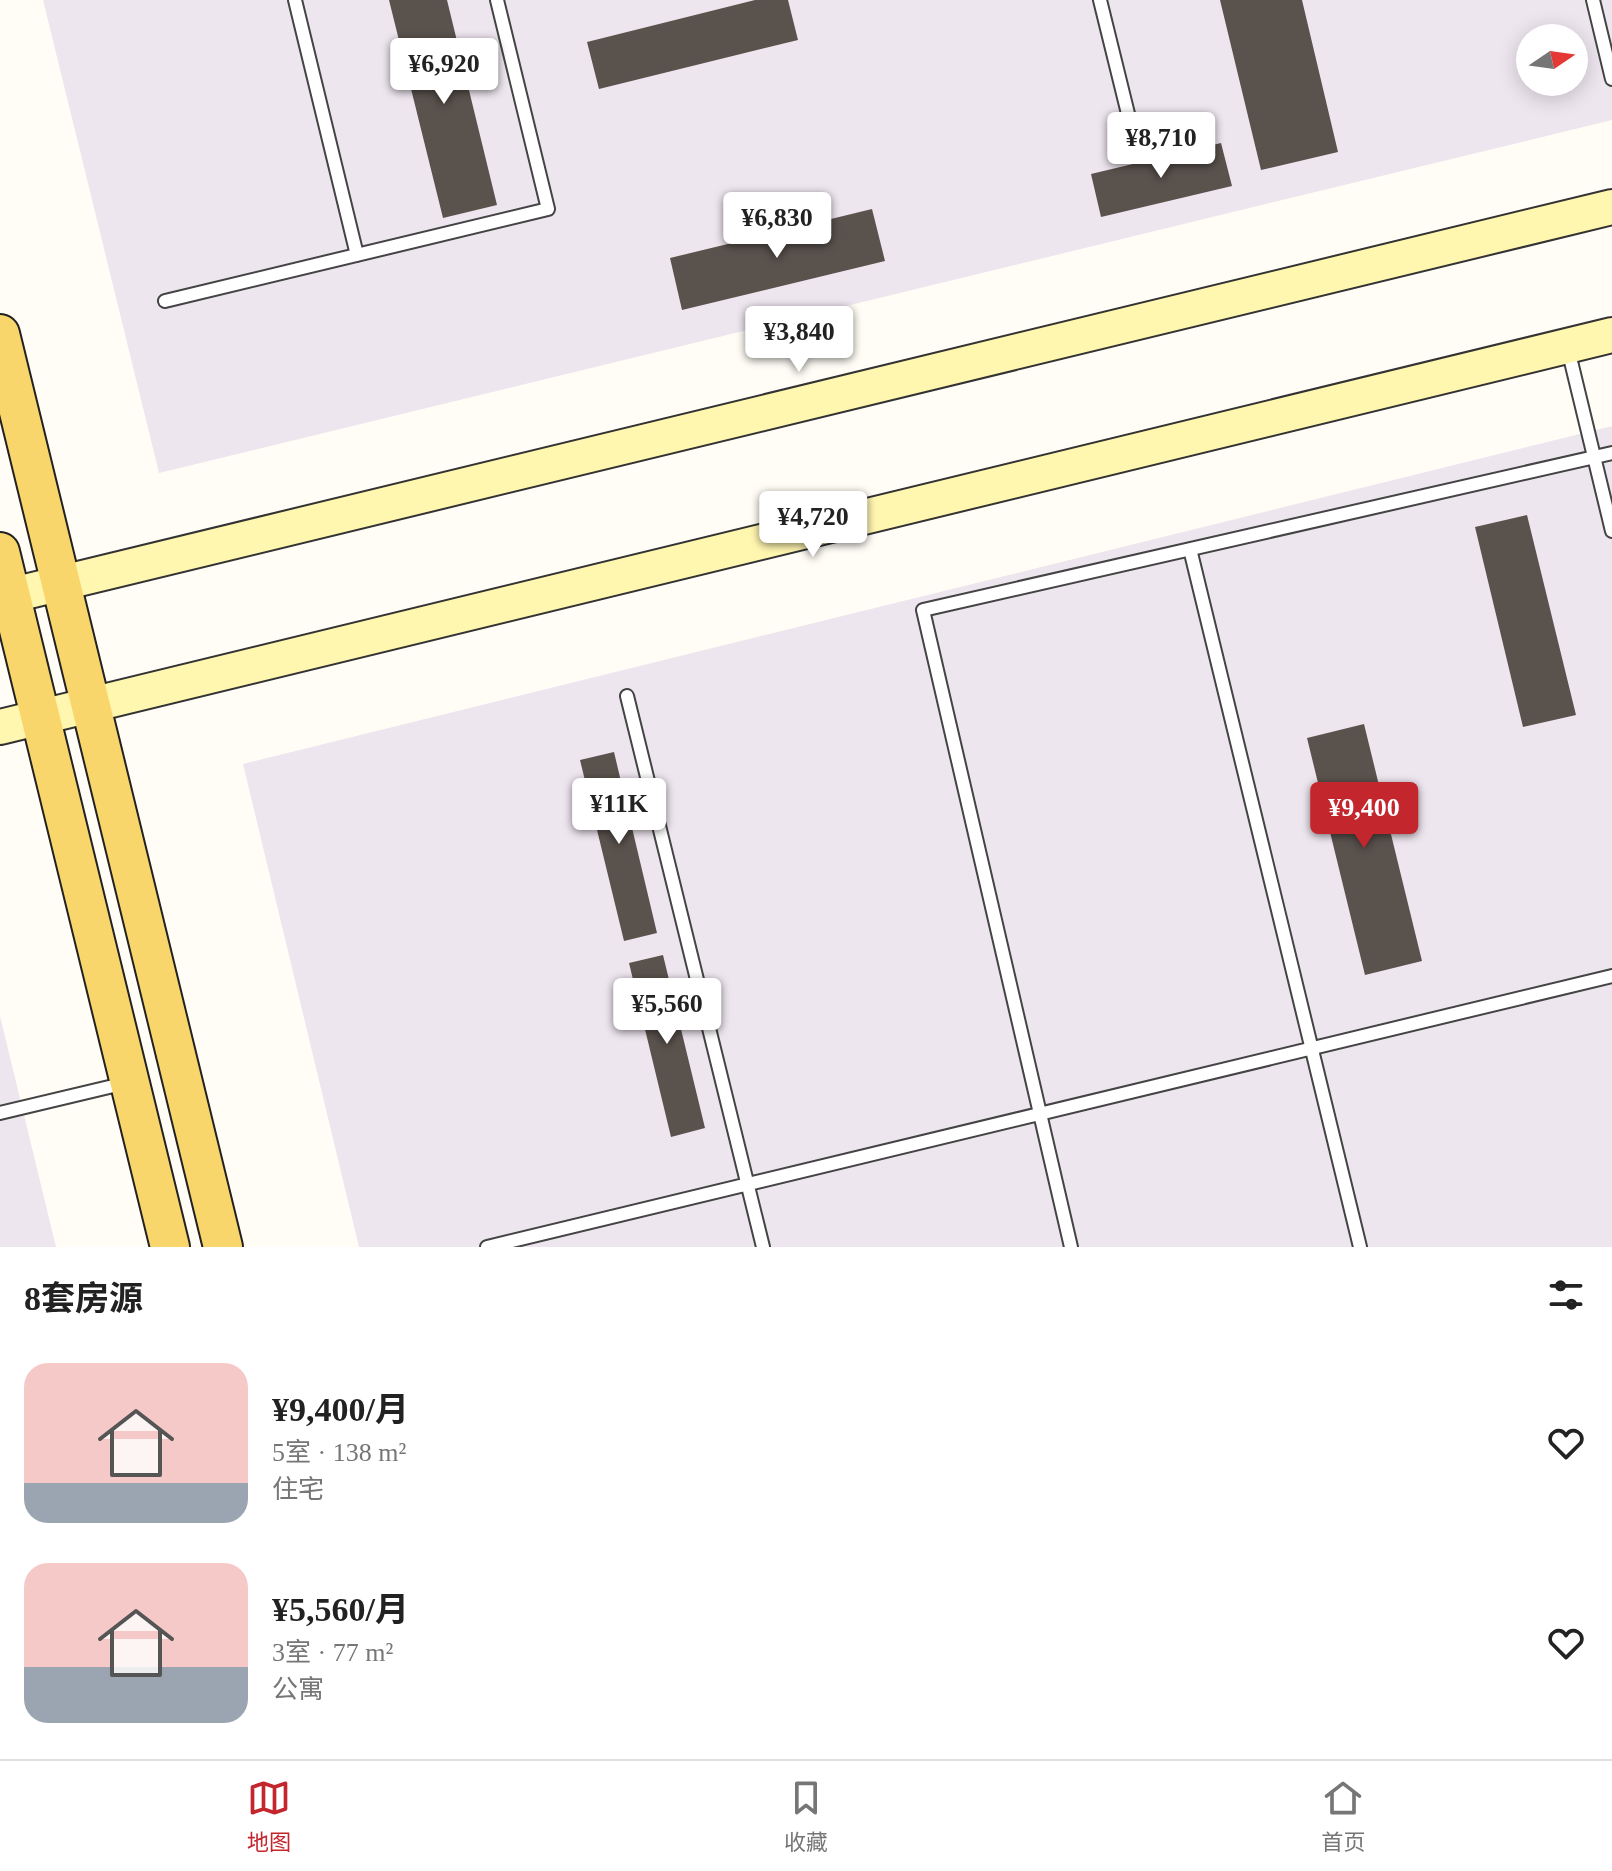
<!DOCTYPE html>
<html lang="zh">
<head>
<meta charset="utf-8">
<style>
  :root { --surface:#fff; --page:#f6f6f6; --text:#222; --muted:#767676; --line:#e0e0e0; --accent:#c4262e }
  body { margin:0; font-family:"Times New Roman","Noto Sans SC",serif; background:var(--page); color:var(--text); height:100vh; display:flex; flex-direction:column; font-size:30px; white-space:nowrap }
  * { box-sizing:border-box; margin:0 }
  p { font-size:26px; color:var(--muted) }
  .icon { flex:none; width:44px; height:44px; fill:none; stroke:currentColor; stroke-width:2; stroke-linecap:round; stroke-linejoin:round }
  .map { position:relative; height:1247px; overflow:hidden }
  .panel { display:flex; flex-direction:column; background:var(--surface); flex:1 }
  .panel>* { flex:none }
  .needle { width:52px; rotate:77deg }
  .tools { position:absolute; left:1516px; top:24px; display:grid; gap:16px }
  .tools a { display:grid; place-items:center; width:72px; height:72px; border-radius:50%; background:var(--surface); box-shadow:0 4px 20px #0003; font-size:40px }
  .price { position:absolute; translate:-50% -68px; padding:0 18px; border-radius:8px; background:#fff; color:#222; font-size:26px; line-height:52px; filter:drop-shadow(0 2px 4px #0008) }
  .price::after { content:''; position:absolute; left:50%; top:48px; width:24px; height:18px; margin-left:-12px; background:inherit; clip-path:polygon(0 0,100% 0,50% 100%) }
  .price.active { background:var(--accent); color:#fff }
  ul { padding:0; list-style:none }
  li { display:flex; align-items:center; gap:24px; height:200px; padding:0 24px }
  li span { display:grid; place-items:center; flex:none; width:224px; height:160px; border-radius:24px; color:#555 }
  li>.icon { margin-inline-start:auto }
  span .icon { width:96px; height:96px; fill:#fffc; stroke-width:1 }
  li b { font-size:34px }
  h2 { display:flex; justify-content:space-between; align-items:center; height:96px; padding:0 24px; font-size:34px }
  .tab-bar { display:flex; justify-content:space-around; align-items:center; height:112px; border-top:2px solid var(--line); background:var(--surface); font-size:22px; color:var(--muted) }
  .tab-bar a { display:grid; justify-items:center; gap:4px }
  .tab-bar .active { color:var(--accent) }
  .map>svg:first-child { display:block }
  .industrial { fill:#eee6ef; fill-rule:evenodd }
  .building { fill:#5a524d }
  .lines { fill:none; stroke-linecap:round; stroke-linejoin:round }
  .lane-casing { stroke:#444; stroke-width:16 }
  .secondary-casing { stroke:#333; stroke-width:38 }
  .primary-casing { stroke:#222; stroke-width:42 }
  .lane { stroke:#fff; stroke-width:12 }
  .secondary { stroke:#fff6b0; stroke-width:34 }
  .primary { stroke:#f9d66b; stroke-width:38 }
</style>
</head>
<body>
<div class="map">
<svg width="1612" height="1247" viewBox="0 0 1612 1247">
  <rect width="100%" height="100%" fill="#fffdf5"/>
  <path class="industrial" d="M43,0H1612V120L159,473ZM1530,38H1574V82H1530Z
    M1612,426V1247H359L243,764Z
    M0,1016L56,1247H0Z"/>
  <path class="building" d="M389,0H447L497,205L443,218Z
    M755,0H788L798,40L599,89L587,42Z
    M1220,0H1302L1338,152L1261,170Z
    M1221,143L1232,186L1101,217L1091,174Z
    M872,209L885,261L682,310L670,258Z
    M1527,515L1576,715L1523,727L1475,527Z
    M1364,724L1422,961L1365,975L1307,738Z
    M614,752L657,933L624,941L580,760Z
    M663,955L705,1128L671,1137L629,963Z"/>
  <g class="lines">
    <g class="lane-casing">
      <path id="lane" d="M295,0L357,255
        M1100,0L1133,134
        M1593,0L1612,79
        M165,301L548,209L497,0
        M1568,349L1612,531
        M1190,549L1360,1247
        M627,696L763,1247
        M0,1113L126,1083
        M487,1247L1612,976
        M1071,1247L923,610L1612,453"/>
    </g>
    <g class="secondary-casing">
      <path id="secondary" d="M0,598L1612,207
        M0,727L1612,335"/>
    </g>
    <g class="primary-casing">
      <path id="primary" d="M0,334L223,1247
        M0,552L170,1247"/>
    </g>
    <use href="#lane" class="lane"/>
    <use href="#secondary" class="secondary"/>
    <use href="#primary" class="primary"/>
  </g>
</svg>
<div class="tools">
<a><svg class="needle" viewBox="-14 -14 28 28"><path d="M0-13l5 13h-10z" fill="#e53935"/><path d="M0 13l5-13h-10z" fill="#767676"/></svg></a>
</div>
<b class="price" style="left:444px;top:106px">¥6,920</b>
<b class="price" style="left:1161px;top:180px">¥8,710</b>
<b class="price" style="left:777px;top:260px">¥6,830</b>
<b class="price" style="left:799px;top:374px">¥3,840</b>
<b class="price" style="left:813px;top:559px">¥4,720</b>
<b class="price" style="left:619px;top:846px">¥11K</b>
<b class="price active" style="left:1364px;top:850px">¥9,400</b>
<b class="price" style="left:667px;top:1046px">¥5,560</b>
</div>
<section class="panel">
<h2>8套房源<svg class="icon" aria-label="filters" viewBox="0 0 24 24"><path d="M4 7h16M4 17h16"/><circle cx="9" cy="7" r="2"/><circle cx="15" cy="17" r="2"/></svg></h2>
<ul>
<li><span style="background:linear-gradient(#f6c9c9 75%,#9aa5b1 0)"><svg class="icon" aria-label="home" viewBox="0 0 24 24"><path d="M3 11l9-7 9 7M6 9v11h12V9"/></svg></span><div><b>¥9,400/月</b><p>5室 · 138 m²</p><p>住宅</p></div><svg class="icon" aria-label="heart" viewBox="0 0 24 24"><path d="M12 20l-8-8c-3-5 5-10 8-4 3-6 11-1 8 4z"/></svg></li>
<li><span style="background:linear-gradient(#f6c9c9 65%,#9aa5b1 0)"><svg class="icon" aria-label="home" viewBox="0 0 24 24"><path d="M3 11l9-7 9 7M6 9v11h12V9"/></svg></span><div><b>¥5,560/月</b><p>3室 · 77 m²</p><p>公寓</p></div><svg class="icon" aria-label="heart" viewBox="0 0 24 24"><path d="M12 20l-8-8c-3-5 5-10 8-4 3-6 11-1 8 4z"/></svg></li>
</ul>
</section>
<nav class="tab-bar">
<a class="active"><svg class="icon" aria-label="map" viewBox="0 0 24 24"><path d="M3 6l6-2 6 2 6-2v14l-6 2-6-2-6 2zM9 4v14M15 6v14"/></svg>地图</a>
<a><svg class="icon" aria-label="saved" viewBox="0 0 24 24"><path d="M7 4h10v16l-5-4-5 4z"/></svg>收藏</a>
<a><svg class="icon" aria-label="home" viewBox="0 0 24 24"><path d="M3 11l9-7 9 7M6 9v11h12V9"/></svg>首页</a>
</nav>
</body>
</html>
